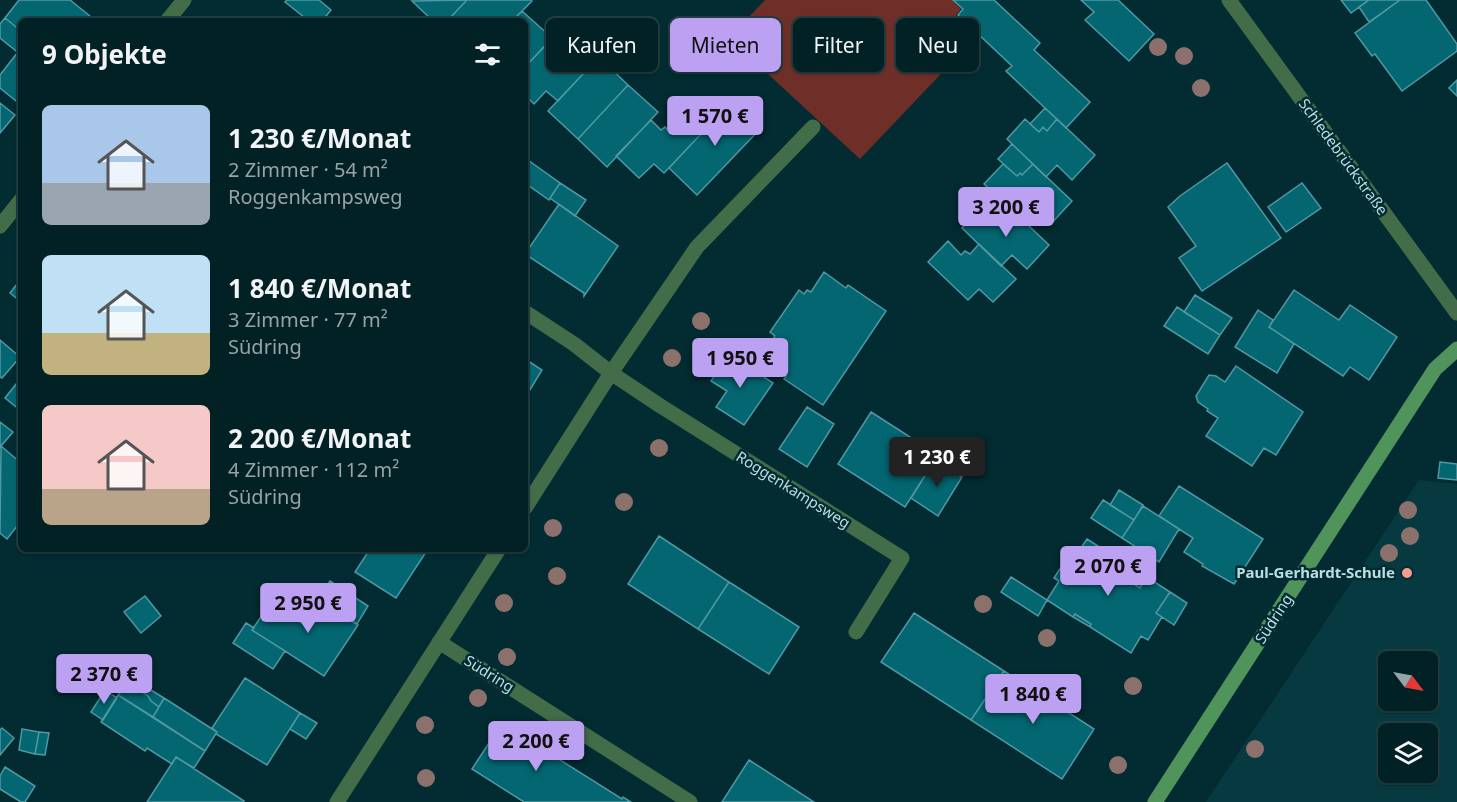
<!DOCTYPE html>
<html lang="de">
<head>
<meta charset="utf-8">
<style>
  :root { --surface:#022125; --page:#0c292d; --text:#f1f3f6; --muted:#96a3a7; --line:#233e42; --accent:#bca0f2 }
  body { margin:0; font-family:"Noto Sans",sans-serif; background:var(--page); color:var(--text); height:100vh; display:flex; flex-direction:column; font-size:22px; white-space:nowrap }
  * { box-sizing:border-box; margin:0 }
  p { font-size:20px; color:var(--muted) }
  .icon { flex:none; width:33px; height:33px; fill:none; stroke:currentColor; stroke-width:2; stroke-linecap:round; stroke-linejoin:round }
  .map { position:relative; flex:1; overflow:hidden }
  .drawer { position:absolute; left:18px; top:18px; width:510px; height:534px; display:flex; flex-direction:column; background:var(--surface); border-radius:9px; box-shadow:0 2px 4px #0004,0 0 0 2px var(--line) }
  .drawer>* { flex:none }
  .guide { position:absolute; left:546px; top:18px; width:570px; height:54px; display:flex; gap:12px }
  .needle { width:39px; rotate:122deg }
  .fabs { position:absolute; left:1378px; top:651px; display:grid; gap:12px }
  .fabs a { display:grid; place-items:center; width:60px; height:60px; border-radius:9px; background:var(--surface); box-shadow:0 2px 4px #0004,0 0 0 2px var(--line); font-size:30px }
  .price { position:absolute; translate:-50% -51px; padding:0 14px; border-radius:6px; background:var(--accent); color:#111; font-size:20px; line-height:39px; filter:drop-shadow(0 2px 3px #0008) }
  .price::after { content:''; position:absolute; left:50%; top:36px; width:18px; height:14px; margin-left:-9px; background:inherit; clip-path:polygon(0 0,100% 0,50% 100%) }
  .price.on { background:#222; color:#fff }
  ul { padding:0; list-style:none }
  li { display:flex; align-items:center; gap:18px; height:150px; padding:0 24px }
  li span { display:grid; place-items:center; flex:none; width:168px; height:120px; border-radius:9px; color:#555 }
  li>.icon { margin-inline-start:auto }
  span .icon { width:72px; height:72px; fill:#fffc; stroke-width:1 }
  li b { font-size:26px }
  h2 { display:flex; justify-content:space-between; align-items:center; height:72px; padding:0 24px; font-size:26px }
  .chip { padding:0 21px; border-radius:9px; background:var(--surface); box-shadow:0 2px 4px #0004,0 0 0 2px var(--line); font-size:21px; line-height:54px }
  .chip.on { background:var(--accent); color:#111 }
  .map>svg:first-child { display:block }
  .built { fill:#073a40; fill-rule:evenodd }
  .green { fill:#6e2f28 }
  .building { fill:#036671; stroke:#5098a3; stroke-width:1.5 }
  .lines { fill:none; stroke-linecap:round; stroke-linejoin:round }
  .street { stroke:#436c49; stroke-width:15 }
  .secondary { stroke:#50935b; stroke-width:15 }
  .tree { fill:#8c706c }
  .poi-dot { fill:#f59c91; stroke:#022c31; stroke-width:2 }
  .labels { text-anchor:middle; stroke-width:5; stroke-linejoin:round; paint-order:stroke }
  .street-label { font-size:15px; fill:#bbdee3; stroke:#022c31 }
  .poi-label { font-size:15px; font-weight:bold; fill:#bbdee3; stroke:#022c31; text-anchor:end }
</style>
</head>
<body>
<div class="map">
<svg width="1457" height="802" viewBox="0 0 1457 802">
  <rect width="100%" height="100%" fill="#022c31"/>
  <path class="built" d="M1419,480L1457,484V802H1206ZM1389,662H1428V700H1389ZM1389,734H1428V772H1389Z"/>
  <path class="green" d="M765,0H952L961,9L956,15L977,36L860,159L729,38Z"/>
  <path class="building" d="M19,0H70L96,21H21V31L5,18Z
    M287,0H319L331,10L322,21H309L285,2Z
    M467,0H531L532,1L512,21H447Z
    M467,0L447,21H433L412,1Z
    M953,0H994L1040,43L1034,50L1090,102L1066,128L1006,71L1012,66L958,15L963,9Z
    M1081,0H1118L1154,34L1129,61L1085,20L1094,12Z
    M1341,0H1369L1351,13Z
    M1369,0H1400L1369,22L1359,7Z
    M1400,0H1426L1457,44V51L1402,91L1375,54L1372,56L1355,33Z
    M522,11L552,38L525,67V21H512Z
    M5,18L21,31V55L0,38V24Z
    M573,43L594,62L558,101L546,91L534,104L525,95V67L545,46L555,55L557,53L561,56Z
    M18,52L21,55V105L0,88V75Z
    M599,57L628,85L578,139L548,111Z
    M1457,80V96L1449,88Z
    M628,85L658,112L607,167L578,139Z
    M733,100L762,127L697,195L669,168Z
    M0,103L15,115L0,133Z
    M1045,108L1057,119L1047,131L1043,127L1039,132L1030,124Z
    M681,115L701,134L664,173L654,164L639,178L616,156L651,120L661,130L665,127L668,130Z
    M1025,119L1039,132L1043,127L1047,131L1057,119L1095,155L1072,180L1057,165L1046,177L1007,139Z
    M1012,144L1033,164L1022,175L1020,173L1017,176L998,159Z
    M525,158L560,183L549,200L525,183Z
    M1227,163L1281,238L1202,291L1179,258L1196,246L1168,207L1180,196Z
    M1003,164L1017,176L1020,173L1022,175L1033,164L1072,201L1050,225L1036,210L1025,222L984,184Z
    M560,183L586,200L575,216L550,198Z
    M1302,183L1321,208L1286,232L1268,207Z
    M559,204L618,246L584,296V293L525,254Z
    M981,208L995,221L998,217L1001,220L1011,209L1049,245L1027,269L1012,255L1001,266L962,228Z
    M948,241L961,255L965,251L970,254L979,244L1016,279L993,302L979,289L968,300L928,262Z
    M824,272L846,288L848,285L886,311L823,405L784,379L786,377L764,362L767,357L763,354L775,336L770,332L799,290L804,294L807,290L811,292Z
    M21,279V302L10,293Z
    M1294,290L1339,320L1350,305L1397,337L1369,380L1350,367L1343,376L1269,327Z
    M1195,295L1232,318L1220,335L1184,312Z
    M1177,307L1220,335L1208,354L1164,326Z
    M1258,310L1273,320L1269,327L1294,344L1277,373L1235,347Z
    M0,340L20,357L2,378L0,377Z
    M729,354L773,383L744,425L716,407L727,391L711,381Z
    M525,359L542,370L525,398Z
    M1236,366L1303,412L1276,455L1264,448L1252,466L1206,436L1218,418L1207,411L1208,409L1198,402L1196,396L1209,375L1216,376L1225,382Z
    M21,378V411L5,398Z
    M807,407L834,424L807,467L779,449Z
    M871,412L938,455L905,507L838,464Z
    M0,422L13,432L0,447Z
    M1,446L21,463V521L7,539L0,533Z
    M935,460L962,477L938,516L911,498Z
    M1440,462L1457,464V480L1438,478Z
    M1179,486L1263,539L1234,584L1202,566L1203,564L1184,552L1193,538L1159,516Z
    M1119,490L1143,505L1134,520L1110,505Z
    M1103,500L1134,520L1122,538L1091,518Z
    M1143,506L1179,529L1159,562L1122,538Z
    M659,536L729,582L698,629L628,584Z
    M1087,539L1121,561L1114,572L1140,588L1147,577L1170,592L1156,613L1162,617L1148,640L1141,636L1131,653L1090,627L1091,624L1075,614L1073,617L1047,600L1059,581L1054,578L1069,555L1074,558Z
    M370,549H428L396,598L355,572Z
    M1121,561L1147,577L1140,588L1114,572Z
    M1011,577L1047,600L1038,616L1001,592Z
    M330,581L368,606L357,624L318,599Z
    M729,582L799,627L769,674L698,629Z
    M291,588L314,603L301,623L278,608Z
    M1170,592L1187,603L1174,625L1156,613Z
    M145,596L161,616L141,633L124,612Z
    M317,599L358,625L324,676L252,630L270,603L301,623Z
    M914,613L1004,671L971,720L881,662Z
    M1075,614L1091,624L1090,627L1073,617Z
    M246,623L254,628L252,630L285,651L273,669L233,643Z
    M1004,671L1094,729L1062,779L971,720Z
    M130,677L164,698L159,707L151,701L148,696L127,682Z
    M245,678L300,713L267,765L216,734L217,732L212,728Z
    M127,682L148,696L151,701L159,707L153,717L118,695Z
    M105,690L117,698L103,720L91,712Z
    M118,695L205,751L194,768L176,757L172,764L147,748L145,751L101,722Z
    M164,698L217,732L205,751L153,717Z
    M300,713L317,723L306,739L290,729Z
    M502,723L538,746L540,743L550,750L549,753L622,799L623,797L631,802H524L472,769Z
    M2,728L14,738L0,755V730Z
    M22,729L39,732L35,754L19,750Z
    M39,732L49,733L45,755L35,754Z
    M176,757L244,801L243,802H147Z
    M749,760L814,802H722Z
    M5,767L35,786L25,802H21L0,789V776Z"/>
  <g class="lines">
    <path class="street" d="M1229,0L1457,313
      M167,21L184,0
      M0,226L21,200
      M525,312L574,344L611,373L659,405L902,558L856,632
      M525,508L611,373L697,247L813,127
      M439,642L690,802
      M337,802L499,549"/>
    <path class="secondary" d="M1155,802L1435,369L1457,349"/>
  </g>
  <g class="tree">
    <circle cx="1158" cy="47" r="9"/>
    <circle cx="1184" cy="56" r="9"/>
    <circle cx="1201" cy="88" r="9"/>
    <circle cx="701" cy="321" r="9"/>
    <circle cx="672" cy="358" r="9"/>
    <circle cx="659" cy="448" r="9"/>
    <circle cx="624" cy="502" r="9"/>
    <circle cx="1408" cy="510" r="9"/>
    <circle cx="553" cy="528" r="9"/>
    <circle cx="1410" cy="536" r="9"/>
    <circle cx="1389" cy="553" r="9"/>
    <circle cx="557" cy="576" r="9"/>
    <circle cx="504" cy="603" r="9"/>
    <circle cx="983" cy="604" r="9"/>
    <circle cx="1047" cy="638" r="9"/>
    <circle cx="507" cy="657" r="9"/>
    <circle cx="1133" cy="686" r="9"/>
    <circle cx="478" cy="698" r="9"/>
    <circle cx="425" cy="725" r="9"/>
    <circle cx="1255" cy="749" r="9"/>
    <circle cx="1118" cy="765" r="9"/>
    <circle cx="426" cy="778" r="9"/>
  </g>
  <circle class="poi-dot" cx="1407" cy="573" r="6"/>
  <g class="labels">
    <g class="street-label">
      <text transform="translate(1343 157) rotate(54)" y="5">Schledebrückstraße</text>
      <text transform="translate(793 490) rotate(32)" y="5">Roggenkampsweg</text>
      <text transform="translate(1274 619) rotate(-57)" y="5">Südring</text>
      <text transform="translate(489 674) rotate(32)" y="5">Südring</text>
    </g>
    <g class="poi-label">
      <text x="1395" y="578">Paul-Gerhardt-Schule</text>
    </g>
  </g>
</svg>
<div class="fabs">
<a><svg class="needle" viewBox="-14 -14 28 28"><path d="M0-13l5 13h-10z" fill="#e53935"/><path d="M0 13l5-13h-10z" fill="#96a3a7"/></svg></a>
<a><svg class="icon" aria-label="layers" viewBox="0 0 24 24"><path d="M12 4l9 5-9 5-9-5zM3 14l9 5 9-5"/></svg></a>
</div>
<b class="price" style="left:715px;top:147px">1 570 €</b>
<b class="price" style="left:1006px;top:238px">3 200 €</b>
<b class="price" style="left:740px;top:389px">1 950 €</b>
<b class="price on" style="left:937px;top:488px">1 230 €</b>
<b class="price" style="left:1108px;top:597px">2 070 €</b>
<b class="price" style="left:308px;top:634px">2 950 €</b>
<b class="price" style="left:104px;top:705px">2 370 €</b>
<b class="price" style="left:1033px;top:725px">1 840 €</b>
<b class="price" style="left:536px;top:772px">2 200 €</b>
<div class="guide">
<a class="chip">Kaufen</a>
<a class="chip on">Mieten</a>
<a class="chip">Filter</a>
<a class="chip">Neu</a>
</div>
<section class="drawer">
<h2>9 Objekte<svg class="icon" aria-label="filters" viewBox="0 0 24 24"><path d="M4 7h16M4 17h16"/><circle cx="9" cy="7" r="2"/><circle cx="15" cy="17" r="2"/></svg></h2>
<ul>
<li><span style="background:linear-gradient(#a9c7e8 65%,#9aa5b1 0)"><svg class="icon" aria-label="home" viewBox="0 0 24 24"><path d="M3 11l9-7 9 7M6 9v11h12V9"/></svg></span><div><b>1 230 €/Monat</b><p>2 Zimmer · 54 m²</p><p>Roggenkampsweg</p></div></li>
<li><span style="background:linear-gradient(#bfe0f5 65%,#c2b280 0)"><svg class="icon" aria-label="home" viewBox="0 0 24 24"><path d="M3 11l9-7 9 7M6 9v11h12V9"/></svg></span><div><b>1 840 €/Monat</b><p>3 Zimmer · 77 m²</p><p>Südring</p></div></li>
<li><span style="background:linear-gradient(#f6c9c9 70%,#b9a48a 0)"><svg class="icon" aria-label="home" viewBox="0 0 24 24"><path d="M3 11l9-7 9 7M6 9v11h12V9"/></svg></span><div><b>2 200 €/Monat</b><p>4 Zimmer · 112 m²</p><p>Südring</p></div></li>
</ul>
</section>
</div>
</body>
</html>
